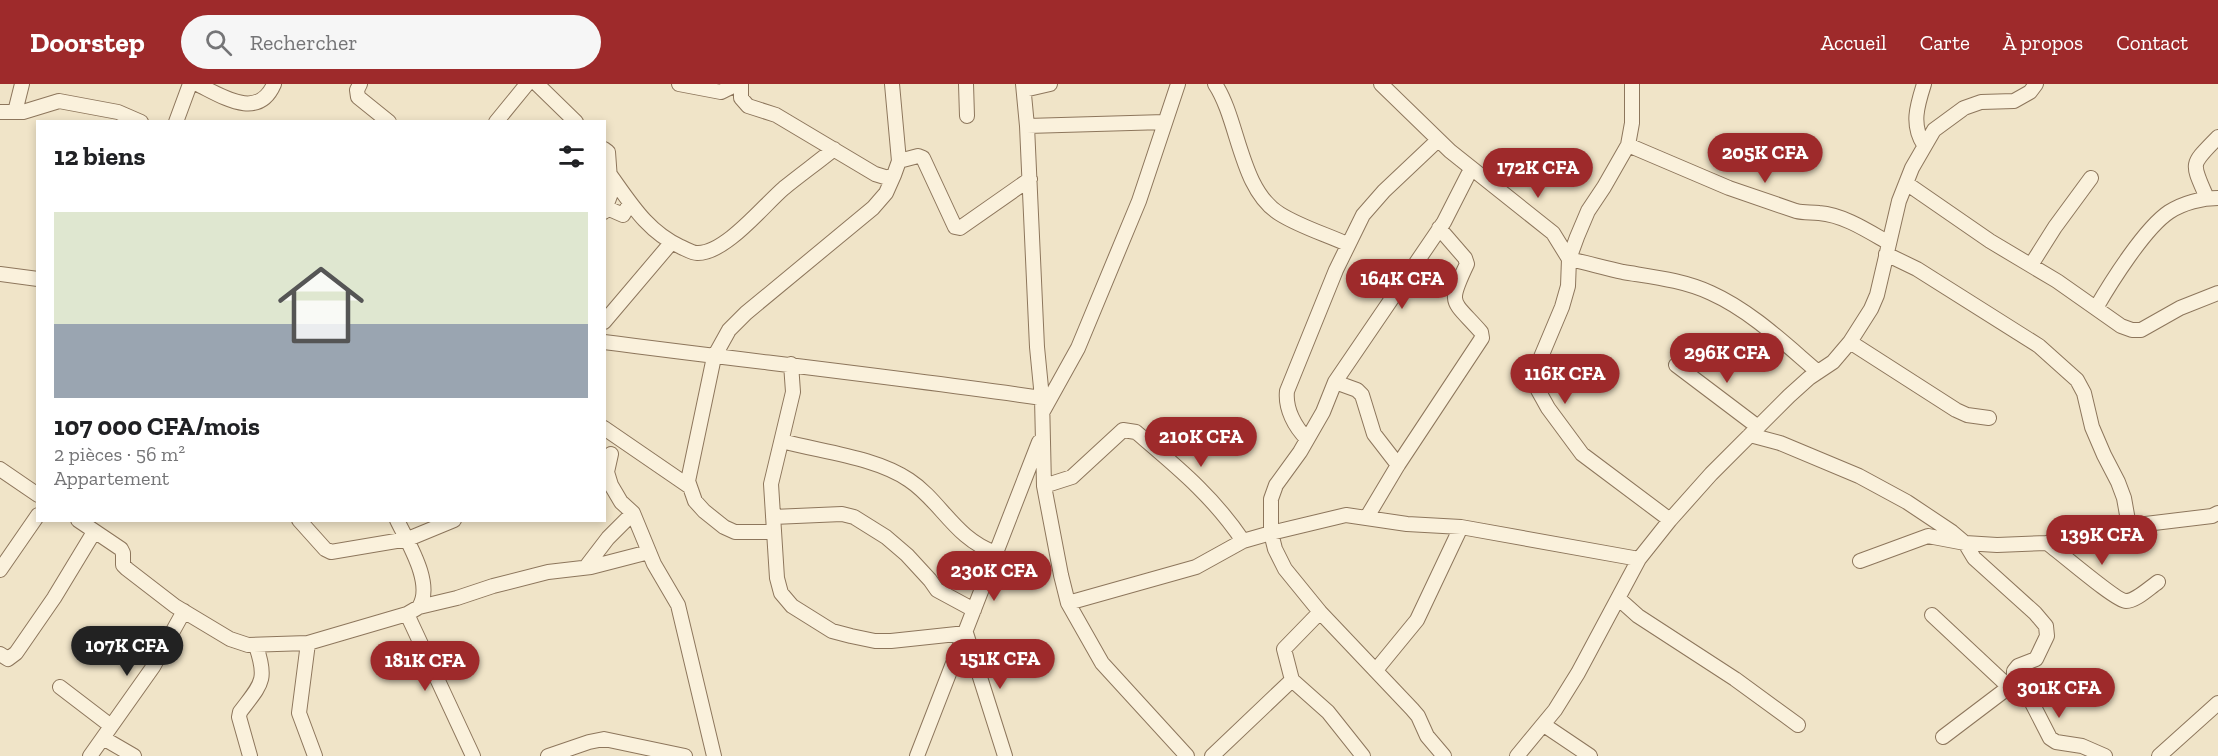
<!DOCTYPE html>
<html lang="fr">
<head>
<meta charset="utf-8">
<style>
  :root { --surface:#fff; --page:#f6f6f6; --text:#202124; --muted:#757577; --accent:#9e2a2b }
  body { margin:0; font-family:"Zilla Slab",serif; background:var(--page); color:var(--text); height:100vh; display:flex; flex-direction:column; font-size:22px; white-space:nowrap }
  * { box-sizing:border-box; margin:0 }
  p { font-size:20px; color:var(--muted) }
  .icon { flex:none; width:33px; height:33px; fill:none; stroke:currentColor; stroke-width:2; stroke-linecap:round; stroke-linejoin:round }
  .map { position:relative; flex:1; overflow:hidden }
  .sheet { position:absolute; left:36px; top:36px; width:570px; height:402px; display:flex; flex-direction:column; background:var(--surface); border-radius:0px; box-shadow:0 3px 9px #0003 }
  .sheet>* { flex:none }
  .price { position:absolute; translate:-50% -51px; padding:0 14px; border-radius:21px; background:var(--accent); color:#fff; font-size:20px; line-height:39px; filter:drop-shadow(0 2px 3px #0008) }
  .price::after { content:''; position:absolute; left:50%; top:36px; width:18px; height:14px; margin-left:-9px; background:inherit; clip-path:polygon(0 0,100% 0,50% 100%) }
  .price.current { background:#222; color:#fff }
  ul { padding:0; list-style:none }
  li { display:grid; align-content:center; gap:12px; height:318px; padding:0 18px }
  li span { display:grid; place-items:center; height:186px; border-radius:0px; color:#555 }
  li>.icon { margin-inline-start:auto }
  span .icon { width:108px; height:108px; fill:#fffc; stroke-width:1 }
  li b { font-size:26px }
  h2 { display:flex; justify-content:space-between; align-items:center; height:72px; padding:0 18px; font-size:26px }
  header { display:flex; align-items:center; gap:36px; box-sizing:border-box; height:84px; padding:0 30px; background:var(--accent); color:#fff }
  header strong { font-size:28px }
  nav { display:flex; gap:33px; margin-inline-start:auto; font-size:21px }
  .search { width:420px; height:54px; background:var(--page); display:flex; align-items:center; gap:15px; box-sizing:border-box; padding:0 21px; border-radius:33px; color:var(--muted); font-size:22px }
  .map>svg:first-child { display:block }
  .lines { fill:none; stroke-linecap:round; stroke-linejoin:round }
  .minor-casing { stroke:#8d765c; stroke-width:16 }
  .minor { stroke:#faf1dc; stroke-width:14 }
</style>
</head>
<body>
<header>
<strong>Doorstep</strong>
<div class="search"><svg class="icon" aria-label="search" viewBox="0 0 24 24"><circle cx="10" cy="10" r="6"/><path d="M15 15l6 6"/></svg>Rechercher</div>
<nav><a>Accueil</a><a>Carte</a><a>À propos</a><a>Contact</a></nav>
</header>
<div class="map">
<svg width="2218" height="672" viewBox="0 0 2218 672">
  <rect width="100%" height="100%" fill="#f0e4c8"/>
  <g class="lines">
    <g class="minor-casing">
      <path id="minor" d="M197,0C222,12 258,37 274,0
        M360,0L357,6L358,13L389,38
        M537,0L576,38
        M679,0L721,8L737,0
        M741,0V14L748,22L776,31L875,90L888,94L894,91L899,77L892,0
        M966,0L967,32
        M1023,0L1027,42L1037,263L1042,314L1044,402L1061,491L1068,519L1102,579L1187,672
        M1215,0C1239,36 1240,106 1280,130C1301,143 1325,150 1347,160
        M1381,0L1450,67L1553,149L1569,175
        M1632,0V39L1628,61L1604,103L1588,127L1577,153L1569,175L1568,202L1562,223L1541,273L1537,294L1538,306L1548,324L1582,370L1670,436
        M1924,0C1917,22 1911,41 1924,61
        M1024,6L1050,0
        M0,28H23L59,17L118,28L141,38
        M15,28L22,0
        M176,38L190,0
        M496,38L527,0
        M1027,42L1165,38
        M1628,61L1729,104L1796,127C1804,129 1811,128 1819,129C1844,131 1868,147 1889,159
        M604,65L608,68L611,109L604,128
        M899,77L918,72L923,74L955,143L960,144L1030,95
        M611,92C631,120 648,148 681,163C686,165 692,169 697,169C725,170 763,122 784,104C800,91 818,78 834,65
        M1906,99L1990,157L2057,197L2121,242L2132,246H2141L2180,224L2218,209
        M2207,114C2191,77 2190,82 2218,53
        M607,124L623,131L630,119
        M1886,170L1917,185L2039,262L2077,296L2084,309L2092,343L2104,371L2118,398L2124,414L2129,442
        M1569,175C1587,179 1605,184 1623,188C1653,193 1683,196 1711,209C1751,227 1785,260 1818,288
        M2031,181L2055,143L2091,94
        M0,190L38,195
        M2096,224C2111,198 2145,144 2169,128C2183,119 2202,114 2218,114
        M604,238L671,159
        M604,258C750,277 896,293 1042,314
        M1850,258L1956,326L1967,331L1989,334
        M791,280L793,308L771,400L777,494L781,509L792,522L832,547L851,552L875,557H891L966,549L1005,672
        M1676,281L1758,343
        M1335,298L1357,306L1362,311L1374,350L1398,381
        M1043,327L1078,264L1139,117L1178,0
        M604,344L690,403
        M1750,351L1780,359L1859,392L1907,418L1952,448L1965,459L1974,474L2035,529L2046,542L2047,552L2036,575L2018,582L2014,587V596L2009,603L1943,653
        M1307,355C1295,343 1285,325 1287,307L1336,186L1363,131L1384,107L1438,56
        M782,357C822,368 875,373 909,396C941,417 955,455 996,469
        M611,370L607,388L611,401L621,418L633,429L654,480L678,521L714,672
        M0,385L38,411
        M1044,402L1072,393L1123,346L1136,348C1177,383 1213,412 1243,457
        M773,433L842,430L854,433L886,453L907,471L930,496L937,506L974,526
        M1367,433L1398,381L1482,254L1481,248C1452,215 1447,222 1467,180L1465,174L1439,144
        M78,436L121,465L123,469V481L127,485L175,522L230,555L248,561L308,559L407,530L419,523L457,514L493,502L548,488L591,483L649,468
        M299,436L325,465L331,468L408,455L454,436
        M397,436C408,459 434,500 419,523
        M774,448H735L724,443L704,427L695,417L688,397L714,273L729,246L746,229L873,124L886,109L894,91
        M2047,459C2061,469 2116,517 2126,517C2136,517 2149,504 2158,498
        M1860,477L1928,452L1965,459L1997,461L2047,459L2129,442L2212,432L2218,429
        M585,484L608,454L633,429
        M0,486L38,431
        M1619,515L1638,532L1735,595L1798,641
        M1068,519L1196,483L1243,457L1271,449L1346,431L1407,440L1461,443L1639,475
        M407,530L473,672
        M1932,531L2009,603
        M308,559L299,629L315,672
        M0,570L8,575L16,569L54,514L94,448
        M1376,586L1417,536L1461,443
        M1292,596L1284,565L1320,528
        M2014,596L2030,615L2050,654L2056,658L2082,662L2105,672
        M60,603L111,642
        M1544,641L1590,672
        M103,654L134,672
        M90,672L153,583L184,527
        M250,672L239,633L240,628C261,600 268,597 256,562
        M548,672L589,658L604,655L685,672
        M917,672L1039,358
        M1212,672L1292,596L1328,628L1363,672
        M1444,672L1427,652L1418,632L1412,625L1320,528L1285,485L1275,465L1271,449V415L1276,401L1300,368L1323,328L1335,298L1444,138L1471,85
        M1517,672L1555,626L1578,589L1639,475L1670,436L1711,390L1789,312L1809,294L1833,278L1850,258L1871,225L1877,211L1899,117L1912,84L1934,46L1964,24L1981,18L2014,17L2030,8L2036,0
        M2159,672L2218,619"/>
    </g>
    <use href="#minor" class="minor"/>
  </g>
</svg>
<b class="price" style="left:1765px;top:100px">205K CFA</b>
<b class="price" style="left:1538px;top:115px">172K CFA</b>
<b class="price" style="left:1402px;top:226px">164K CFA</b>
<b class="price" style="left:1727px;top:300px">296K CFA</b>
<b class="price" style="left:1565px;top:321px">116K CFA</b>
<b class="price" style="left:1201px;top:384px">210K CFA</b>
<b class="price" style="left:2102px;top:482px">139K CFA</b>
<b class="price" style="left:994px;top:518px">230K CFA</b>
<b class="price current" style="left:127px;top:593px">107K CFA</b>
<b class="price" style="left:1000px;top:606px">151K CFA</b>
<b class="price" style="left:425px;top:608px">181K CFA</b>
<b class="price" style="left:2059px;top:635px">301K CFA</b>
<section class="sheet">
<h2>12 biens<svg class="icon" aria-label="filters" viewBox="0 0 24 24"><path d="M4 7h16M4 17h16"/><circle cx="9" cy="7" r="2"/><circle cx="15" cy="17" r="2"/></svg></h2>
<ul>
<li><span style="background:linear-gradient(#dfe7d0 60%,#9aa5b1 0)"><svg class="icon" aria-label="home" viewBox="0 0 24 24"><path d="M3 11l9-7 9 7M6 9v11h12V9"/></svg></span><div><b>107 000 CFA/mois</b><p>2 pièces · 56 m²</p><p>Appartement</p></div></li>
</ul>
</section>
</div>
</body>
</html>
